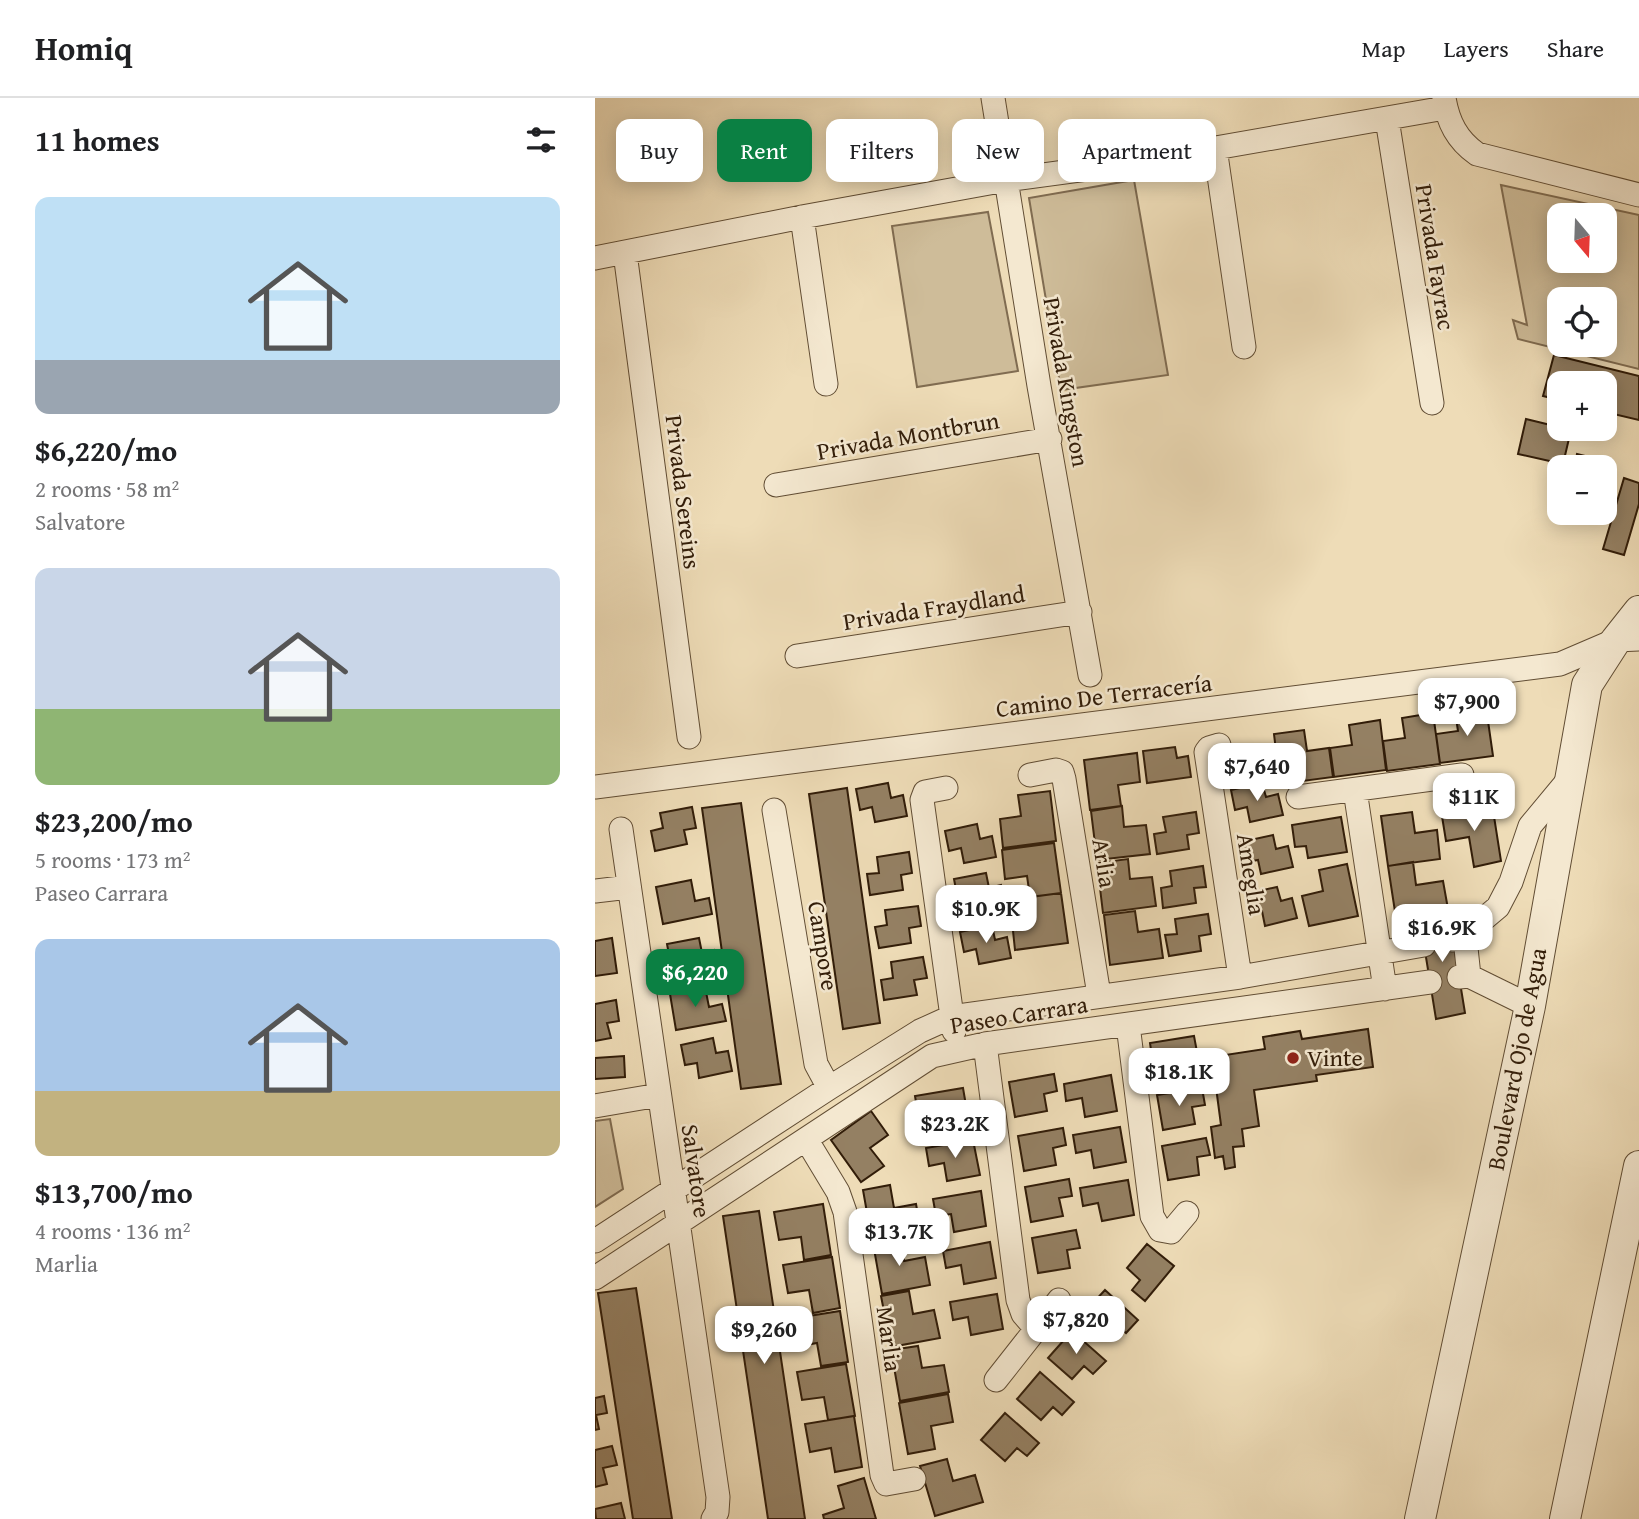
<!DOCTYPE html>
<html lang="en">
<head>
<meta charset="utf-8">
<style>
  :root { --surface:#fff; --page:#f2f2f2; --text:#202124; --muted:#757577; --line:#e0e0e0; --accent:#0b8043 }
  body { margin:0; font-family:"Gentium Book Plus",serif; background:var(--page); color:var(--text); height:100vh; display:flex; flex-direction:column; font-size:26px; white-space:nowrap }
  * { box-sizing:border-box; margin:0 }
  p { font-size:23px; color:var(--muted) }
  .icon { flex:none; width:38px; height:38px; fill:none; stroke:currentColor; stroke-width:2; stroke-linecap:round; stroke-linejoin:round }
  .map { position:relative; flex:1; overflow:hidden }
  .details { display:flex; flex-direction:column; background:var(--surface); width:595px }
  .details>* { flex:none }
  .banner { position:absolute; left:21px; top:21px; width:665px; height:63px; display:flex; gap:14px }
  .needle { width:46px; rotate:161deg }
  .fabs { position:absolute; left:952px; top:105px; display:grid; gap:14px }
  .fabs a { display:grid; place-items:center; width:70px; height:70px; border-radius:14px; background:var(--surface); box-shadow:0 4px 18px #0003; font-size:35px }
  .price { position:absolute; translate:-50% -60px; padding:0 16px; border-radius:14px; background:#fff; color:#222; font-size:23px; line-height:46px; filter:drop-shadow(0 2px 4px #0008) }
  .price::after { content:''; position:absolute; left:50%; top:42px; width:21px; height:16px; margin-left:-10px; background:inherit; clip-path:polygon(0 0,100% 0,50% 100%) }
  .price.active { background:var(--accent); color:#fff }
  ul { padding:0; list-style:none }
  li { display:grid; align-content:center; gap:14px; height:371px; padding:0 35px }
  li span { display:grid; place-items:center; height:217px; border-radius:14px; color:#555 }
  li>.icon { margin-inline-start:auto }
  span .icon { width:126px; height:126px; fill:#fffc; stroke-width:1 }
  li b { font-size:30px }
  h2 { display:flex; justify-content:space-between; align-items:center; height:84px; padding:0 35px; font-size:30px }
  .chip { padding:0 24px; border-radius:14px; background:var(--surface); box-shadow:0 4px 18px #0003; font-size:24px; line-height:63px }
  .chip.active { background:var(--accent); color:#fff }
  header { display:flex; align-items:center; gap:42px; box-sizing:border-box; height:98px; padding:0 35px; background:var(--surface); border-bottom:2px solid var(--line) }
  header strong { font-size:33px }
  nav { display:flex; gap:38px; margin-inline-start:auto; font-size:24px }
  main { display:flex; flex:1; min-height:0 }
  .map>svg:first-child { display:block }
  .green { fill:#cebc99; stroke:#806c51; stroke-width:2; fill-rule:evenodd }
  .building { fill:#948063; stroke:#321d09; stroke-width:2 }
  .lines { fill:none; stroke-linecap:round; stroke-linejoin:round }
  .minor-casing { stroke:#614d34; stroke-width:25 }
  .tertiary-casing { stroke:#614d34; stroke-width:32 }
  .minor { stroke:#f4e8d0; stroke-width:23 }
  .tertiary { stroke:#f4e8d0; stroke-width:30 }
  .poi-dot { fill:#8f2418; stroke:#f4e8d0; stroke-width:2.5 }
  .labels { text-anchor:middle; stroke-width:5; stroke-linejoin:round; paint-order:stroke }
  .street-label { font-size:24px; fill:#321d09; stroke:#f4e8d0 }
  .poi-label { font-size:24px; fill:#321d09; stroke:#f4e8d0; text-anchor:start }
</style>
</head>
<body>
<header>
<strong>Homiq</strong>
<nav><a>Map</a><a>Layers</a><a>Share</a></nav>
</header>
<main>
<section class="details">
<h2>11 homes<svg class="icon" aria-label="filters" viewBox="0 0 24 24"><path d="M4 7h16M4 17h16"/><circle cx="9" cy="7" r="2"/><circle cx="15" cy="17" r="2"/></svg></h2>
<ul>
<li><span style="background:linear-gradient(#bfe0f5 75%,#9aa5b1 0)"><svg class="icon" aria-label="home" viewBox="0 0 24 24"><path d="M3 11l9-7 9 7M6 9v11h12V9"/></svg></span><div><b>$6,220/mo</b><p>2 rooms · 58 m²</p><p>Salvatore</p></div></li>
<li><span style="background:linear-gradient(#c9d6e8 65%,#8fb573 0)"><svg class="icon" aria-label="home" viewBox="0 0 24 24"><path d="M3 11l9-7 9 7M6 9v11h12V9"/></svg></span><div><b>$23,200/mo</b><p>5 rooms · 173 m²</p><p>Paseo Carrara</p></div></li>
<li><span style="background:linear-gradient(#a9c7e8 70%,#c2b280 0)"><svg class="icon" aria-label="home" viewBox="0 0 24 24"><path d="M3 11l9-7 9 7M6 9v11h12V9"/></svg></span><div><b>$13,700/mo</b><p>4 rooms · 136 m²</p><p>Marlia</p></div></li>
</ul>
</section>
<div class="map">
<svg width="1044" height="1421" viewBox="0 0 1044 1421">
  <rect width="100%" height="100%" fill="#eedcb7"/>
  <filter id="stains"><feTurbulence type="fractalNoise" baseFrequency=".00286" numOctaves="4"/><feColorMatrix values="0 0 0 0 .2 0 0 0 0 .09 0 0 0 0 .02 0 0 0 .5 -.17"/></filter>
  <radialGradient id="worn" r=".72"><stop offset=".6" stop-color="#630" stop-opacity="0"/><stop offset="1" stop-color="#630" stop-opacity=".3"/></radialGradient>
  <path class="green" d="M539,82L573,277L466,292L434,100Z
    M906,87L1044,117V271L923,241L918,222L932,227ZM964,117H1010V163H964ZM1010,201V247H964V201Z
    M393,114L423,273L322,289L297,128Z
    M15,1021L28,1091L0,1109V1023Z"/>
  <path class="building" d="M959,257L1044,278V322L1010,314V285H964V302L948,298Z
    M931,321L976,332L968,366L923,356Z
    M982,356L1018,365L1010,395V369H979Z
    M1029,380L1044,385V406L1029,457L1008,451Z
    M967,415H1005L1002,425Z
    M891,609L898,658L845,665L841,636L863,633L860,613Z
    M838,615L845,666L792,673L788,643L810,640L807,620Z
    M785,622L791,672L739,679L735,650L757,647L754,627Z
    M709,632L712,653L734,650L738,679L685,686L679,636Z
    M580,649L582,660L593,658L596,679L552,685L548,653Z
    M542,655L545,684L523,687L526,708L495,712L489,662Z
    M293,685L296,700L308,697L312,718L280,724L277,709L265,712L261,691Z
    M667,685L671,699L683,696L688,717L655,724L652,709L640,712L636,692Z
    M252,690L285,925L248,931L214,696Z
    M455,693L461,743L408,750L405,721L426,718L423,697Z
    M146,705L186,986L146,991L107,710Z
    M527,708L529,729L551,727L555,756L502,762L496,713Z
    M871,708L873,717L898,712L906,763L879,769L874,739L851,743L846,712Z
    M97,709L101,730L89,732L92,746L60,753L56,733L68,730L65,715Z
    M601,714L604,735L592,737L594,751L562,756L559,736L571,734L568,719Z
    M817,714L820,735L842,732L845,761L793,768L786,718Z
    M746,719L752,754L713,760L711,748L700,749L697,727Z
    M382,726L385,741L397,738L401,759L369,765L366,750L354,753L350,733Z
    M678,737L681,751L693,748L698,769L666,776L663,762L651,764L646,744Z
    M459,745L466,795L435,799L432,778L410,781L407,752Z
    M314,754L317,775L306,777L308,792L275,797L272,776L284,775L282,759Z
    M533,761L535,781L557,779L561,808L508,815L502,765Z
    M818,764L821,787L848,783L853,811L801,820L793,768Z
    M752,766L763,818L714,828L707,798L728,793L724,772Z
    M608,768L611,789L599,790L601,805L568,810L566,790L577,788L575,773Z
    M391,775L394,790L406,787L410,808L377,814L374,799L363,802L359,781Z
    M96,782L100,803L114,800L117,816L68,826L61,789Z
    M682,789L686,803L697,800L702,820L670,828L667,813L655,816L650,796Z
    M466,795L473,845L420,852L417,823L438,820L436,799Z
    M323,808L326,828L314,830L316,845L284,850L280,829L292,827L290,812Z
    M853,811L870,915L841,921L824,816Z
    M540,813L543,834L564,831L568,860L515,867L509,817Z
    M613,816L616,836L604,838L606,853L574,858L570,837L582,836L580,821Z
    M397,827L400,842L412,839L416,860L384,866L381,851L369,854L365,834Z
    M17,840L22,875L0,878V843Z
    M104,840L107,855L119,852L123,873L90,879L88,864L76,867L72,846Z
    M328,859L332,880L319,882L322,897L289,902L286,882L298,880L296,864Z
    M110,889L114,909L127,906L131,923L81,932L75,896Z
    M21,902L24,923L12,925L16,940L0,943V906Z
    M773,931L778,969L721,977L722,983L659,992L664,1028L647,1031L649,1048L638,1049L640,1069L630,1071L628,1058L620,1060L616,1029L626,1027L617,959L670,951L668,939L705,933L707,941Z
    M599,938L602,954L589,957L592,974L560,980L555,945Z
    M118,940L121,955L133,953L137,973L104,980L102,965L90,967L86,947Z
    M29,958L30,979L0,981V960Z
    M459,976L462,993L449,996L452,1013L420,1019L414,984Z
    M516,977L522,1013L490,1019L487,1000L471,1003L469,986Z
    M368,990L374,1025L342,1031L339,1013L323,1016L320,998Z
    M607,990L610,1007L597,1009L600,1026L568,1032L562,997Z
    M276,1013L293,1037L275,1050L289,1068L266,1084L236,1042Z
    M525,1029L531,1064L499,1070L496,1052L481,1055L478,1037Z
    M468,1030L471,1047L458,1050L461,1067L429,1073L423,1038Z
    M611,1040L615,1057L602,1059L604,1077L573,1082L567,1048Z
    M378,1042L385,1077L352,1083L349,1065L334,1068L331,1050Z
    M474,1081L477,1098L464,1100L468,1118L436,1124L430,1089Z
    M533,1082L539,1117L507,1123L503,1105L488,1108L485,1090Z
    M295,1087L299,1110L321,1106L326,1134L277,1143L268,1092Z
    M386,1093L391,1128L359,1134L356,1116L341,1118L338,1101Z
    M228,1106L236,1157L209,1162L206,1139L184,1142L179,1114Z
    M164,1113L210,1421H173L128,1118Z
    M481,1132L485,1150L472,1152L475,1170L443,1175L437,1140Z
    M304,1140L309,1163L330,1159L335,1187L287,1196L278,1145Z
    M395,1144L401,1180L369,1186L366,1167L351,1170L348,1153Z
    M552,1146L579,1168L550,1203L537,1192L545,1182L532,1170Z
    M237,1159L245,1210L218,1215L214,1192L193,1195L188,1167Z
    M41,1190L77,1421H38L3,1195Z
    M510,1192L543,1222L531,1235L522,1227L510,1240L486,1218Z
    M314,1193L318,1216L339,1212L345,1240L296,1249L286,1198Z
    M402,1196L408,1231L376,1237L373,1219L358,1222L355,1204Z
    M245,1213L253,1264L226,1268L222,1245L200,1249L195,1221Z
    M477,1233L511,1263L498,1276L489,1268L477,1281L453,1260Z
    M323,1248L327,1270L349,1267L354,1294L305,1303L296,1252Z
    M251,1266L260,1318L233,1322L229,1299L207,1302L202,1274Z
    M445,1274L479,1304L467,1317L458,1309L446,1322L422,1301Z
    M353,1296L358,1324L336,1328L340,1351L313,1356L304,1305Z
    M9,1298L12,1315L1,1317L4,1331L0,1332V1300Z
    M410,1315L444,1345L432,1358L422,1350L410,1363L386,1342Z
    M259,1318L267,1369L240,1374L236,1350L215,1354L210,1326Z
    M17,1348L22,1367L8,1370L12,1386L0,1389V1352Z
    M352,1361L358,1383L380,1377L388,1404L340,1418L325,1368Z
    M269,1380L281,1421H229L228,1417L249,1410L243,1388Z
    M26,1405L30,1421H1L0,1411Z"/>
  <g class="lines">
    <g class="minor-casing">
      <path id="minor" d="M398,0L444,288L495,577
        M849,0C853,24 862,42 882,56L1044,97
        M792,21L837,305
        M620,50L649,249
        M207,119L231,286
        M30,155L94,639
        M0,160L207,119L411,82L529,66L850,10
        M181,387L455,341
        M202,558L485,514
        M624,647L614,650L611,654L645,879
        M435,677L461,672L467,674L469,681L504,897
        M0,689L965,566L1021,542L1044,541
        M351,690L330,694L327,702L359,933
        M760,692L790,891
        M703,699L867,677
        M179,712L221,966L234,990
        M26,731L123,1399L122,1414L118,1421
        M0,793L34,789
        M858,842L878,830L903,809L916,784L935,728L974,681
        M874,878L871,850L878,830
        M864,879L874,878L935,908
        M533,927L557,1118L565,1132L576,1134L592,1115
        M390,946L423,1202L428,1216L442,1232
        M0,1008L64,997
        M211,1041L243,1094L250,1114L287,1377L291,1386L319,1381
        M0,1143L234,990L325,933L356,919L645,879L829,847
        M0,1180L337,958L390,946L835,884
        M401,1282L464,1202"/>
    </g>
    <g class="tertiary-casing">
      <path id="tertiary" d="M825,1421L935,908L992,587L1021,542L1044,513
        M970,1421L1044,1068"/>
    </g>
    <use href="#minor" class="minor"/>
    <use href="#tertiary" class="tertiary"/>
  </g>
  <circle class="poi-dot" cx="698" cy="960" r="7"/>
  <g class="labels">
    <g class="street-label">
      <text transform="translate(840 159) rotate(81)" y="8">Privada Fayrac</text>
      <text transform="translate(471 284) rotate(80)" y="8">Privada Kingston</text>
      <text transform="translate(313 338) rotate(-10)" y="8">Privada Montbrun</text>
      <text transform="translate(88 394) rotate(83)" y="8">Privada Sereins</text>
      <text transform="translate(339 510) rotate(-9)" y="8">Privada Fraydland</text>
      <text transform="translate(509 598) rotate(-7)" y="8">Camino De Terracería</text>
      <text transform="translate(509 765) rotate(81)" y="8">Arlia</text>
      <text transform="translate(656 776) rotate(81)" y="8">Ameglia</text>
      <text transform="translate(228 848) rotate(81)" y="8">Campore</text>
      <text transform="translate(424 917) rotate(-9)" y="8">Paseo Carrara</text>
      <text transform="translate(922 961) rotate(-79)" y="8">Boulevard Ojo de Agua</text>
      <text transform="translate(101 1073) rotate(82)" y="8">Salvatore</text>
      <text transform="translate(294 1241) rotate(82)" y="8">Marlia</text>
    </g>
    <g class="poi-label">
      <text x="712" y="968">Vinte</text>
    </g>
  </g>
  <rect width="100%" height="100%" filter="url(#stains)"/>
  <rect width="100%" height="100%" fill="url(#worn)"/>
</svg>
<div class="fabs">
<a><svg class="needle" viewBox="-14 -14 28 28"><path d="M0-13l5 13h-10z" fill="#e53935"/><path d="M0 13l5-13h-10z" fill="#757577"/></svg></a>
<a><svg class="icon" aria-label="locate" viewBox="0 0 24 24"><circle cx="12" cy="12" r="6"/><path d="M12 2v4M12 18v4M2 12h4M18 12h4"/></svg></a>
<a>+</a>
<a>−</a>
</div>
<b class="price" style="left:872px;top:640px">$7,900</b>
<b class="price" style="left:662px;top:705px">$7,640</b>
<b class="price" style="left:879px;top:735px">$11K</b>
<b class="price" style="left:391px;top:847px">$10.9K</b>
<b class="price" style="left:847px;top:866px">$16.9K</b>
<b class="price active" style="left:100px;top:911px">$6,220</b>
<b class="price" style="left:584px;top:1010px">$18.1K</b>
<b class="price" style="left:360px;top:1062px">$23.2K</b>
<b class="price" style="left:304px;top:1170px">$13.7K</b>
<b class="price" style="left:481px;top:1258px">$7,820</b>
<b class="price" style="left:169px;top:1268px">$9,260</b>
<div class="banner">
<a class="chip">Buy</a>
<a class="chip active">Rent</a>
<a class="chip">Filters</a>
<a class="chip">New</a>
<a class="chip">Apartment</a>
</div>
</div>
</main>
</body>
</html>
